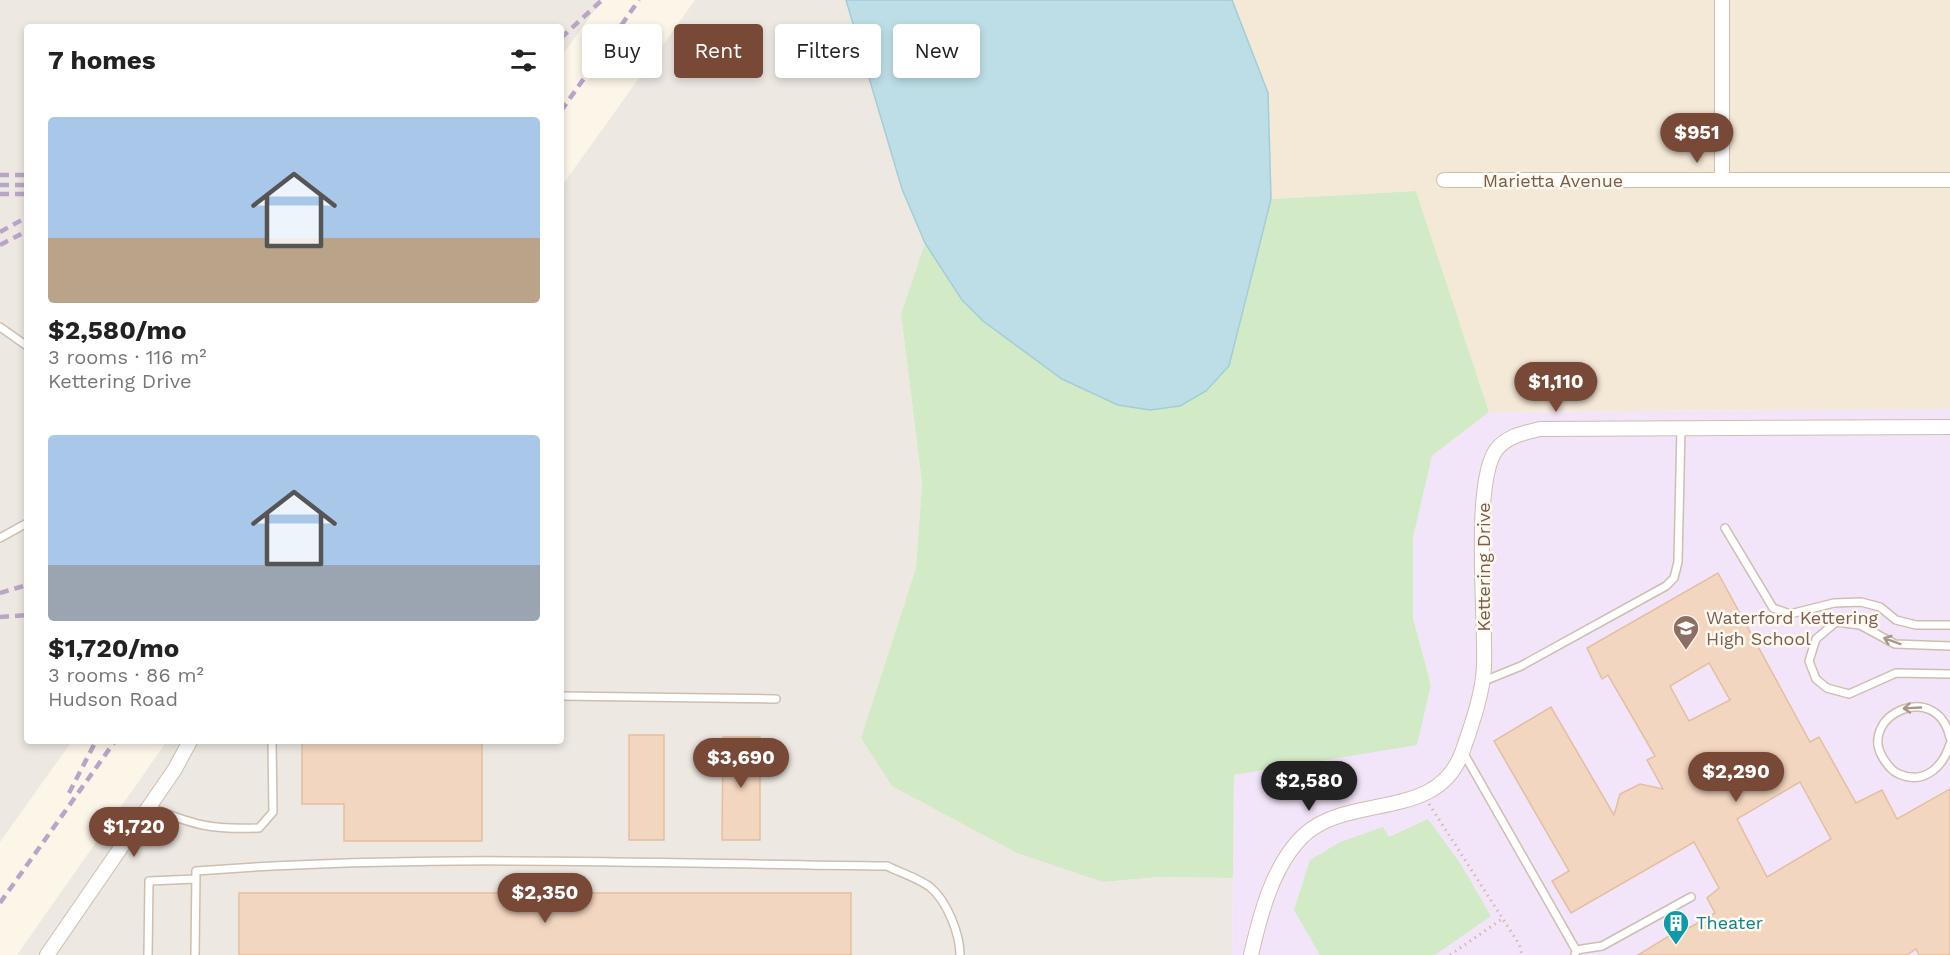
<!DOCTYPE html>
<html lang="en">
<head>
<meta charset="utf-8">
<style>
  :root { --surface:#fff; --page:#f6f6f6; --text:#222; --muted:#767676; --accent:#794937 }
  body { margin:0; font-family:"Work Sans",sans-serif; background:var(--page); color:var(--text); height:100vh; display:flex; flex-direction:column; font-size:22px; white-space:nowrap }
  * { box-sizing:border-box; margin:0 }
  p { font-size:20px; color:var(--muted) }
  .icon { flex:none; width:33px; height:33px; fill:none; stroke:currentColor; stroke-width:2; stroke-linecap:round; stroke-linejoin:round }
  .map { position:relative; flex:1; overflow:hidden }
  .side { position:absolute; left:24px; top:24px; width:540px; height:720px; display:flex; flex-direction:column; background:var(--surface); border-radius:6px; box-shadow:0 3px 9px #0003 }
  .side>* { flex:none }
  .guide { position:absolute; left:582px; top:24px; width:570px; height:54px; display:flex; gap:12px }
  .price { position:absolute; translate:-50% -51px; padding:0 14px; border-radius:21px; background:var(--accent); color:#fff; font-size:20px; line-height:39px; filter:drop-shadow(0 2px 3px #0008) }
  .price::after { content:''; position:absolute; left:50%; top:36px; width:18px; height:14px; margin-left:-9px; background:inherit; clip-path:polygon(0 0,100% 0,50% 100%) }
  .price.active { background:#222; color:#fff }
  ul { padding:0; list-style:none }
  li { display:grid; align-content:center; gap:12px; height:318px; padding:0 24px }
  li span { display:grid; place-items:center; height:186px; border-radius:6px; color:#555 }
  li>.icon { margin-inline-start:auto }
  span .icon { width:108px; height:108px; fill:#fffc; stroke-width:1 }
  li b { font-size:26px }
  h2 { display:flex; justify-content:space-between; align-items:center; height:72px; padding:0 24px; font-size:26px }
  .chip { padding:0 21px; border-radius:6px; background:var(--surface); box-shadow:0 3px 9px #0003; font-size:21px; line-height:54px }
  .chip.active { background:var(--accent); color:#fff }
  .map>svg:first-child { display:block }
  .residential { fill:#f4e8d7 }
  .industrial { fill:#ede8e2 }
  .education { fill:#f3e5f9 }
  .green { fill:#d3eac6 }
  .water { fill:#bddee6; stroke:#a3cdd8; stroke-width:1.5 }
  .building { fill:#f2d6c0; stroke:#e4bea1; stroke-width:1.5; fill-rule:evenodd }
  .lines { fill:none; stroke-linecap:round; stroke-linejoin:round }
  .service-casing { stroke:#cebeae; stroke-width:10 }
  .minor-casing { stroke:#cebeae; stroke-width:16 }
  .path { stroke:#d7baa3; stroke-width:3; stroke-dasharray:1.5 4.5; stroke-linecap:butt }
  .service { stroke:#fff; stroke-width:7 }
  .minor { stroke:#fff; stroke-width:14 }
  .rail { stroke:#b9a6c7; stroke-width:4.5; stroke-dasharray:9 6; stroke-linecap:butt }
  .oneway { stroke:#a7968b }
  .labels { text-anchor:middle; stroke-width:5; stroke-linejoin:round; paint-order:stroke }
  .street-label { font-size:18px; fill:#775d4c; stroke:#fff9ef }
  .education-label { font-size:18px; fill:#785e54; stroke:#fff9ef; text-anchor:start }
  .culture-label { font-size:18px; fill:#0d838f; stroke:#fff9ef; text-anchor:start }
</style>
</head>
<body>
<div class="map">
<svg width="1950" height="955" viewBox="0 0 1950 955">
  <rect width="100%" height="100%" fill="#fcf6e9"/>
  <path class="residential" d="M1232,0H1950V409L1489,412L1416,191L1271,199L1268,93Z"/>
  <path class="industrial" d="M0,0H602L561,57V27H27V741H72L0,842Z
    M695,0H846L902,189L925,243L901,314L922,483L916,568L861,739L1103,882L1160,877L1233,878L1232,955H17L167,741H561V187Z"/>
  <path class="education" d="M1950,409V955H1232L1234,775L1417,744L1431,685L1413,618V538L1432,456L1489,412Z"/>
  <path class="green" d="M1416,191L1489,412L1432,456L1413,538V618L1431,685L1417,745L1234,775L1233,878L1160,877L1103,882L1017,853L892,786L861,738L916,568L922,483L901,314L925,243L962,300L983,321L1062,379L1229,366L1271,199Z
    M1428,819L1460,863L1491,916L1435,955H1320L1294,910L1310,860L1340,842L1383,827L1389,837Z"/>
  <path class="water" d="M846,0H1232L1268,93L1271,199L1229,366L1206,391L1180,406L1150,410L1118,405L1062,379L983,321L962,300L925,243L902,189Z"/>
  <path class="building" d="M1718,573L1810,742L1819,737L1856,803L1882,790L1897,819L1950,789V955H1919L1916,949L1907,955H1638L1687,925L1689,928L1715,913L1707,898L1719,888L1694,842L1571,913L1552,881L1569,871L1494,741L1551,707L1614,815L1620,794L1640,784L1663,789L1647,760L1655,756L1608,675L1602,679L1587,648ZM1709,663L1730,700L1689,721L1670,686ZM1800,782L1831,839L1767,877L1737,819Z
    M629,735H664V840H629Z
    M723,737H760V840H722Z
    M302,741H482V841H344V804H302Z
    M239,893H851V955H239Z"/>
  <g class="lines">
    <g class="service-casing">
      <path id="service" d="M0,327L27,346
        M1725,528L1773,608L1790,614L1834,603L1861,602L1880,607L1896,620L1916,625H1950
        M0,538L27,523
        M1950,646L1895,644L1860,625L1836,622L1816,639L1809,661L1816,679L1827,688L1849,694L1896,673L1950,674
        M1484,681L1521,666L1666,586L1674,578L1678,562L1681,428
        M561,696L776,699
        M1950,738C1937,678 1857,716 1883,758C1887,764 1891,771 1899,774C1924,785 1943,767 1950,744
        M1463,752L1576,950L1575,955
        M149,807C194,825 211,830 259,828L273,812L272,741
        M1576,950L1602,946L1691,897
        M148,955L149,881L196,879
        M195,955L196,871C426,853 657,864 887,866C901,873 918,878 930,887C947,901 960,934 960,955"/>
    </g>
    <g class="minor-casing">
      <path id="minor" d="M1444,180H1950
        M1722,180V0
        M47,955L175,769L190,741
        M1251,955C1260,915 1273,865 1303,836C1349,792 1439,823 1463,750C1472,724 1483,693 1484,666C1486,619 1472,484 1496,450C1507,436 1523,433 1540,429L1950,427"/>
    </g>
    <path class="path" d="M1429,804L1519,944L1522,955
      M1450,955L1502,919"/>
    <use href="#service" class="service"/>
    <use href="#minor" class="minor"/>
    <path class="rail" d="M561,38L602,0
      M561,111L639,0
      M0,175H27
      M0,185H27
      M0,194H27
      M0,232L27,217
      M0,245L27,231
      M0,593L27,585
      M0,617L27,615
      M69,793L96,741
      M0,903L115,741"/>
  </g>
  <defs><path id="oneway-shaft" d="M-6 0H5M1.5-3L5.5 0L1.5 3" fill="none" stroke-width="1.6" stroke-linecap="round" stroke-linejoin="round" transform="scale(1.5)"/></defs>
  <g class="oneway">
    <use href="#oneway-shaft" transform="translate(1892 641) rotate(-160)"/>
    <use href="#oneway-shaft" transform="translate(1912 708) rotate(177)"/>
  </g>
  <defs>
    <g id="school-pin" transform="scale(1.35)"><path d="M0 17L-7.5 6A9.5 9.5 0 1 1 7.5 6Z" fill="#8d6e63" stroke="#fff9ef"/><path d="M0-5L7-2L0 1L-7-2ZM-4 1L0 2.5L4 1V4Q0 6-4 4Z" fill="#fff"/></g>
    <g id="building-pin" transform="scale(1.35)"><path d="M0 17L-7.5 6A9.5 9.5 0 1 1 7.5 6Z" fill="#0f9aa8" stroke="#fff9ef"/><path d="M-4-6H4V6H1V3H-1V6H-4ZM-2.5-4.3h1.7v1.8h-1.7ZM.8-4.3h1.7v1.8H.8ZM-2.5-1h1.7V.8h-1.7ZM.8-1h1.7V.8H.8Z" fill="#fff"/></g>
  </defs>
  <g fill-rule="evenodd">
    <use href="#school-pin" x="1686" y="628"/>
    <use href="#building-pin" x="1676" y="923"/>
  </g>
  <g class="labels">
    <g class="street-label">
      <text x="1553" y="187">Marietta Avenue</text>
      <text transform="translate(1484 567) rotate(-90)" y="6">Kettering Drive</text>
    </g>
    <g class="education-label">
      <text x="1706" y="624">Waterford Kettering<tspan x="1706" dy="21">High School</tspan></text>
    </g>
    <g class="culture-label">
      <text x="1696" y="929">Theater</text>
    </g>
  </g>
</svg>
<b class="price" style="left:1697px;top:164px">$951</b>
<b class="price" style="left:1556px;top:413px">$1,110</b>
<b class="price" style="left:741px;top:789px">$3,690</b>
<b class="price" style="left:1736px;top:803px">$2,290</b>
<b class="price active" style="left:1309px;top:812px">$2,580</b>
<b class="price" style="left:134px;top:858px">$1,720</b>
<b class="price" style="left:545px;top:924px">$2,350</b>
<div class="guide">
<a class="chip">Buy</a>
<a class="chip active">Rent</a>
<a class="chip">Filters</a>
<a class="chip">New</a>
</div>
<section class="side">
<h2>7 homes<svg class="icon" aria-label="filters" viewBox="0 0 24 24"><path d="M4 7h16M4 17h16"/><circle cx="9" cy="7" r="2"/><circle cx="15" cy="17" r="2"/></svg></h2>
<ul>
<li><span style="background:linear-gradient(#a9c7e8 65%,#b9a48a 0)"><svg class="icon" aria-label="home" viewBox="0 0 24 24"><path d="M3 11l9-7 9 7M6 9v11h12V9"/></svg></span><div><b>$2,580/mo</b><p>3 rooms · 116 m²</p><p>Kettering Drive</p></div></li>
<li><span style="background:linear-gradient(#a9c7e8 70%,#9aa5b1 0)"><svg class="icon" aria-label="home" viewBox="0 0 24 24"><path d="M3 11l9-7 9 7M6 9v11h12V9"/></svg></span><div><b>$1,720/mo</b><p>3 rooms · 86 m²</p><p>Hudson Road</p></div></li>
</ul>
</section>
</div>
</body>
</html>
